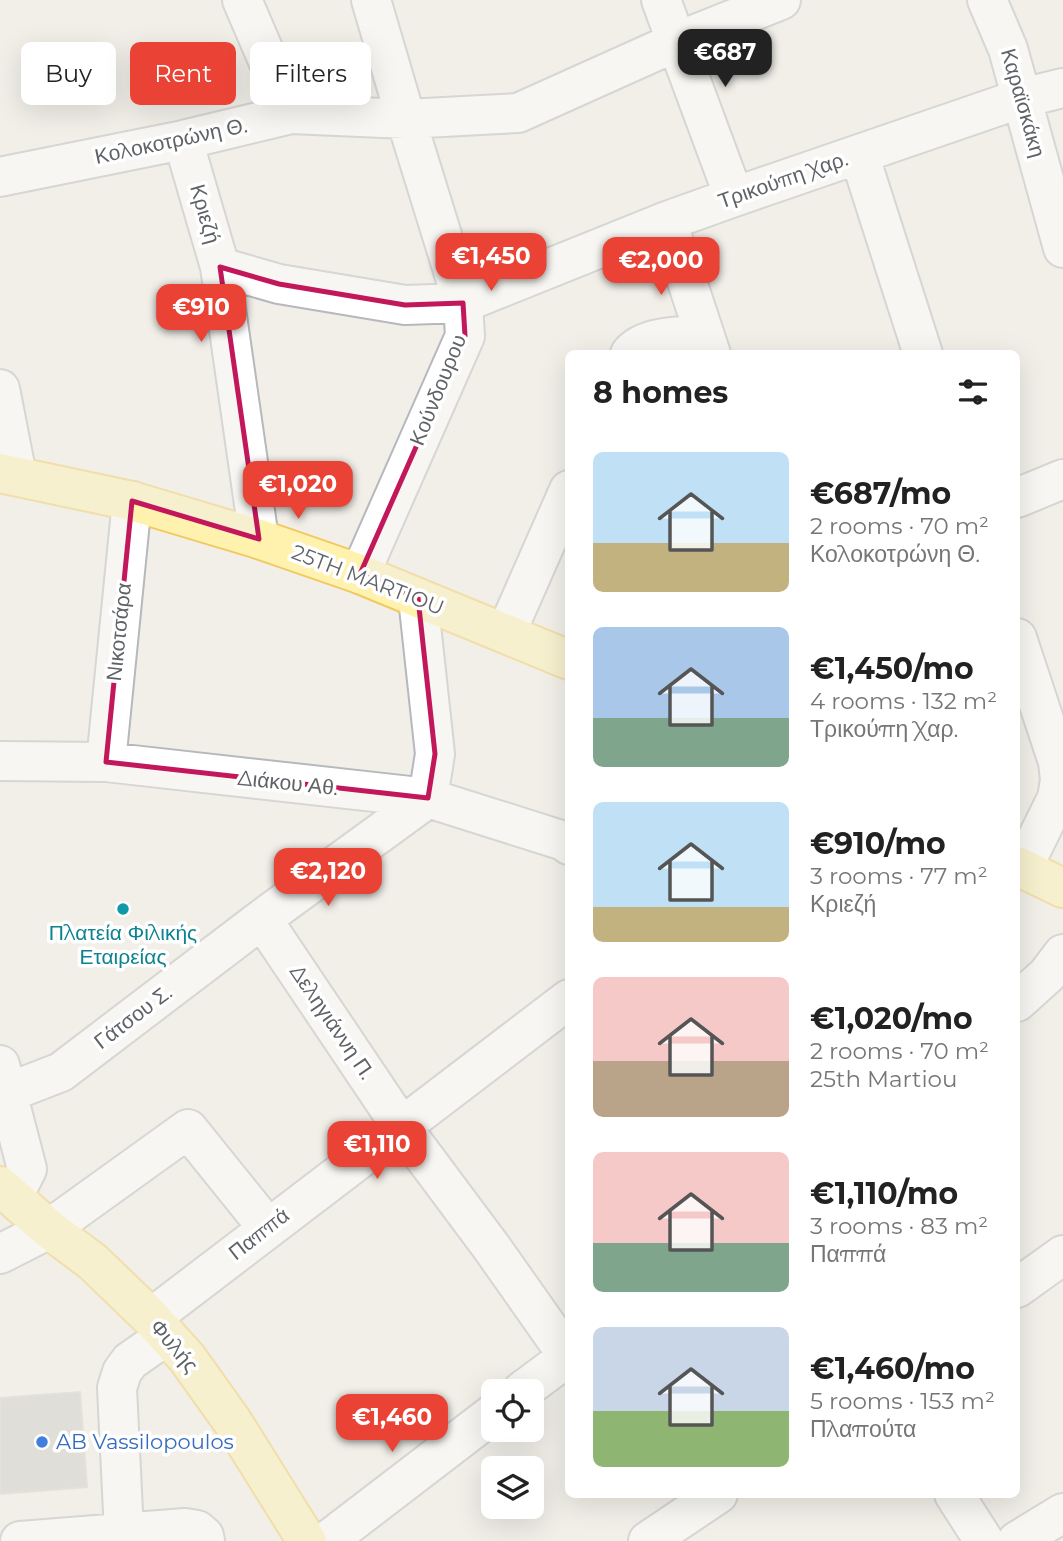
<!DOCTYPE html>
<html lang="en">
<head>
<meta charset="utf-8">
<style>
  :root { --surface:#fff; --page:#f6f6f6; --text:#222; --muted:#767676; --accent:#ea4335 }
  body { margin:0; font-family:Montserrat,sans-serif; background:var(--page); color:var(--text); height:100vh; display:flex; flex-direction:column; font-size:26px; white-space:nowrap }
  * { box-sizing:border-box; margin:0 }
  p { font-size:23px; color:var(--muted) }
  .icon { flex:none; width:38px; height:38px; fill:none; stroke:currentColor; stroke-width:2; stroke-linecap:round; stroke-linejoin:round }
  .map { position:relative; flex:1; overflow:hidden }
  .panel { position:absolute; left:565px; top:350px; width:455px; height:1148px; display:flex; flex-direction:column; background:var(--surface); border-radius:10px; box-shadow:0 7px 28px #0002 }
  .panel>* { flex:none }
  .top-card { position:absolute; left:21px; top:42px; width:439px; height:63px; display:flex; gap:14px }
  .tools { position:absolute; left:481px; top:1379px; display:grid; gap:14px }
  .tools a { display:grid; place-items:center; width:63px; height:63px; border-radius:10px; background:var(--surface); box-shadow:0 7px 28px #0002; font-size:35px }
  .price { position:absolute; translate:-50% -60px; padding:0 16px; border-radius:14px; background:var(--accent); color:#fff; font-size:23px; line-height:46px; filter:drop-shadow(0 2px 4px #0008) }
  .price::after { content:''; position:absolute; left:50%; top:42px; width:21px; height:16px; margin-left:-10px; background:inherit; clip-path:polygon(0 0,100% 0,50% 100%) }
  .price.active { background:#222; color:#fff }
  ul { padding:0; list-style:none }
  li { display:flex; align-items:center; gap:21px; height:175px; padding:0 28px }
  li span { display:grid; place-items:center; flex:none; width:196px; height:140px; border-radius:10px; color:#555 }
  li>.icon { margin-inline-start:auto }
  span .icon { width:84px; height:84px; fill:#fffc; stroke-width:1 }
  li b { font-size:30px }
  h2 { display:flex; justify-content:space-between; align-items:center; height:84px; padding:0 28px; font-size:30px }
  .tag { padding:0 24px; border-radius:10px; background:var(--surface); box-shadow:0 7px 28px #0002; font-size:24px; line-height:63px }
  .tag.active { background:var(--accent); color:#fff }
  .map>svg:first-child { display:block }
  .building { fill:#cccac5; stroke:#d6d1c6; stroke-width:2 }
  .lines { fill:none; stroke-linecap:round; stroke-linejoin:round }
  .minor-casing { stroke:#b5b8bc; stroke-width:42 }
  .major-casing { stroke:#f2c960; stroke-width:42 }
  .minor { stroke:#fff; stroke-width:38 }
  .major { stroke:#fff2af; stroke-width:38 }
  .marked { fill:none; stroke:#c2185b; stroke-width:5; stroke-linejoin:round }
  .culture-dot { fill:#0f9aa8; stroke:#fff; stroke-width:2.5 }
  .shop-dot { fill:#3f7fe0; stroke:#fff; stroke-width:2.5 }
  .labels { text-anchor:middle; stroke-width:7; stroke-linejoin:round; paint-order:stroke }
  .street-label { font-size:21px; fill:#5f6368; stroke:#fff }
  .culture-label { font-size:21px; fill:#0d838f; stroke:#fff }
  .shop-label { font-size:21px; fill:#366cbe; stroke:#fff; text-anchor:start }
</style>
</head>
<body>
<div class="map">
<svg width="1063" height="1541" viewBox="0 0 1063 1541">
  <rect width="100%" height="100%" fill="#f1efe8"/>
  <path class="building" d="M80,1392L87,1487L0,1494V1398Z"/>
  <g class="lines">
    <g class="minor-casing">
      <path id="minor" d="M242,0L291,114
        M661,0L734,197
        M987,0L1008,49L1063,248
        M183,140L220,267L259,539
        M859,154L923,354
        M0,177L183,140L291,114L406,119L518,113L676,42L781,0
        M667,221L711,354
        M220,267L279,284L405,305L463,303L667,221L734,197L1022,98L1063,88
        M630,354C645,335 682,337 704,334
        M0,389L17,476
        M1017,498L1063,479
        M360,574L465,336L463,303L406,119L371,0
        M506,633L569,490
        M1017,638L1058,762L1060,780L1057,798L1022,869
        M0,761L106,762L428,798L564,841L569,845
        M106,762L132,501
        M262,919L401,1126L492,1248L568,1356
        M1017,1002L1047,975L1063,954
        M0,1065L27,1169L13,1197
        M7,1093L61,1072L262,919L428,798L435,754L418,598
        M0,1254L49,1229L188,1129L267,1227
        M1017,1288L1063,1255
        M151,1318L569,999
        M522,1391L569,1356
        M954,1494L984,1541
        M124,1533L117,1388L122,1372L130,1361L166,1336
        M20,1541L185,1528L197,1530L204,1536L205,1541
        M327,1541L494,1413
        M648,1541L718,1494
        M1017,1541L1063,1513"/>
    </g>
    <g class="major-casing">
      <path id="major" d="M0,473L132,501L259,539L360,574L569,660
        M1017,866L1063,888
        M0,1186L49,1229L93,1262L151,1318L187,1358L232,1421L307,1541"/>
    </g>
    <use href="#minor" class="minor"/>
    <use href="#major" class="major"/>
  </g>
  <path d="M0 0H1063V1541H0ZM220,267L279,284L405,305L463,303L465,336L360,574L418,598L435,754L428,798L106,762L132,501L259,539Z" fill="#f1efe8" fill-opacity=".55" fill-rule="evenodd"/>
  <path class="marked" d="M220,267L279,284L405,305L463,303L465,336L360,574L418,598L435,754L428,798L106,762L132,501L259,539Z"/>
  <circle class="culture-dot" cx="123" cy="909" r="7"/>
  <circle class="shop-dot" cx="42" cy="1442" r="7"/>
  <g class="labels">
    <g class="street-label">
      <text transform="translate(1023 103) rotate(74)" y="7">Καραϊσκάκη</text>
      <text transform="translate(171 141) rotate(-12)" y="7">Κολοκοτρώνη Θ.</text>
      <text transform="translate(783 180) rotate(-19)" y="7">Τρικούπη Χαρ.</text>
      <text transform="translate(205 214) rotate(74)" y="7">Κριεζή</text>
      <text transform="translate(438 390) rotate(-68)" y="7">Κούνδουρου</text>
      <text transform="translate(368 580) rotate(21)" y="7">25TH MARTIOU</text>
      <text transform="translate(119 632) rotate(-84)" y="7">Νικοτσάρα</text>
      <text transform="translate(288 783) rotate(6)" y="7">Διάκου Αθ.</text>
      <text transform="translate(133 1017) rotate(-37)" y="7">Γάτσου Σ.</text>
      <text transform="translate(332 1022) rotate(56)" y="7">Δεληγιάννη Π.</text>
      <text transform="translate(259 1234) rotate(-38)" y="7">Παππά</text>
      <text transform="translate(174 1346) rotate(50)" y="7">Φυλής</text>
    </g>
    <g class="culture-label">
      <text x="123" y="940">Πλατεία Φιλικής<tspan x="123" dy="24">Εταιρείας</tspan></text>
    </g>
    <g class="shop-label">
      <text x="56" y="1449">AB Vassilopoulos</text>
    </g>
  </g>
</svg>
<div class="tools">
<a><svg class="icon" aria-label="locate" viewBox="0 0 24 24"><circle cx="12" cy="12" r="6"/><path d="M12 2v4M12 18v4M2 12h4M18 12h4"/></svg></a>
<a><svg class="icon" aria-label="layers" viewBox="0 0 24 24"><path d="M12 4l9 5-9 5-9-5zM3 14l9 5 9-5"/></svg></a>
</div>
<b class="price active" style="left:725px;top:89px">€687</b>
<b class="price" style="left:491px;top:293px">€1,450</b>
<b class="price" style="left:661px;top:297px">€2,000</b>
<b class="price" style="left:201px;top:344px">€910</b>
<b class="price" style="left:298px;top:521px">€1,020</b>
<b class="price" style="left:328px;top:908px">€2,120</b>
<b class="price" style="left:377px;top:1181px">€1,110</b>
<b class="price" style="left:392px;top:1454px">€1,460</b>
<div class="top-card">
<a class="tag">Buy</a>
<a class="tag active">Rent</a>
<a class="tag">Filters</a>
</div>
<section class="panel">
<h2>8 homes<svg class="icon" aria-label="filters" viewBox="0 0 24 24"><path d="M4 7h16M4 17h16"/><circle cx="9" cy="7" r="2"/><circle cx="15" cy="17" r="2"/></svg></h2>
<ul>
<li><span style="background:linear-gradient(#bfe0f5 65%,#c2b280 0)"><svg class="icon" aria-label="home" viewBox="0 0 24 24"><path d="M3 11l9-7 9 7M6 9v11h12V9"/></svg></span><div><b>€687/mo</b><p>2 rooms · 70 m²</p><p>Κολοκοτρώνη Θ.</p></div></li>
<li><span style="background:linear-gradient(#a9c7e8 65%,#7fa58c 0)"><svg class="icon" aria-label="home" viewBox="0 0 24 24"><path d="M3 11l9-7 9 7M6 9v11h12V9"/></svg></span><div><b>€1,450/mo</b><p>4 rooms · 132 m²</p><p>Τρικούπη Χαρ.</p></div></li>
<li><span style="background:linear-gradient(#bfe0f5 75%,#c2b280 0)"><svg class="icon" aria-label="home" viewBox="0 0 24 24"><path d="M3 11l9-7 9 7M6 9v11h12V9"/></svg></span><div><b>€910/mo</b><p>3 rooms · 77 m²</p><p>Κριεζή</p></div></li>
<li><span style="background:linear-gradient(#f6c9c9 60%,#b9a48a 0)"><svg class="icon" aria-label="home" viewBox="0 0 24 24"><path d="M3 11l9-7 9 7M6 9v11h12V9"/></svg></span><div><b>€1,020/mo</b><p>2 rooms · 70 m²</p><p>25th Martiou</p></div></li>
<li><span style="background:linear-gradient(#f6c9c9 65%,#7fa58c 0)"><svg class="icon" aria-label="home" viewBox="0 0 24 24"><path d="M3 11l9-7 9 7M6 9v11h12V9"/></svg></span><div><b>€1,110/mo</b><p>3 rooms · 83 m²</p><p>Παππά</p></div></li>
<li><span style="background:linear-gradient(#c9d6e8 60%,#8fb573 0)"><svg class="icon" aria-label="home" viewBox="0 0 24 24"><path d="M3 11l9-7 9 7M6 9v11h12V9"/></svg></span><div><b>€1,460/mo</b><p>5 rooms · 153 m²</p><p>Πλαπούτα</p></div></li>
</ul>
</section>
</div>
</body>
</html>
